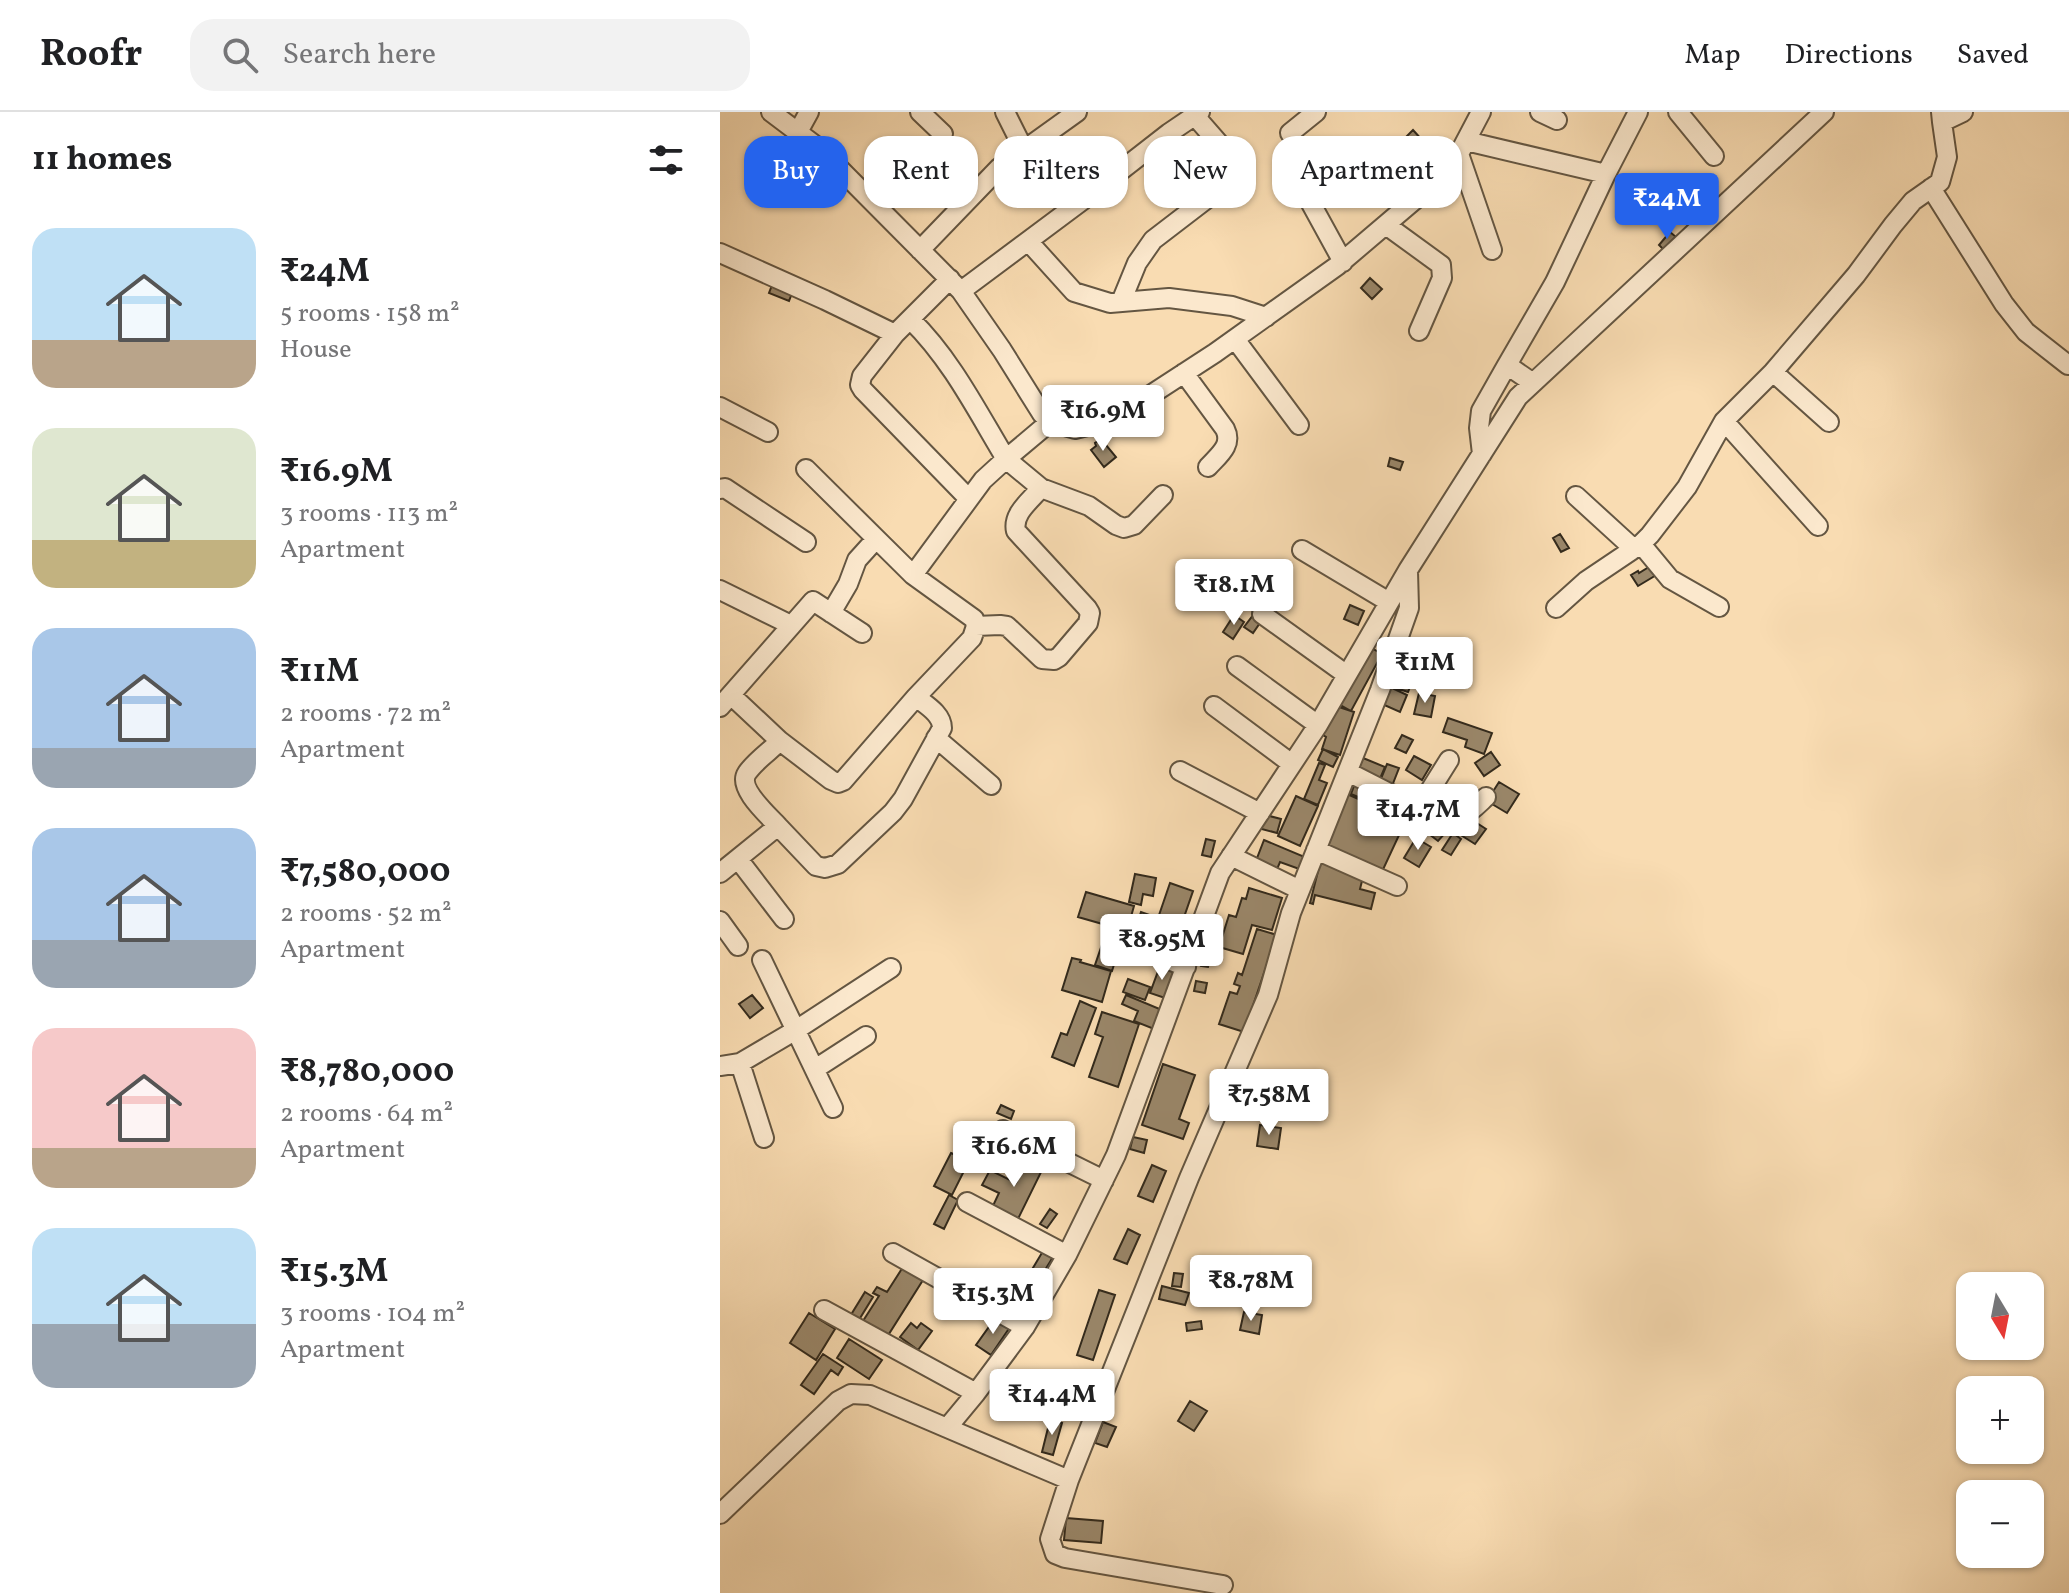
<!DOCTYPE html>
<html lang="en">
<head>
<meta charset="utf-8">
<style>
  :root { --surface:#fff; --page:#f2f2f2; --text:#202124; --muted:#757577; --line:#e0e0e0; --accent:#2563eb }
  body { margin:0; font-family:Vollkorn,serif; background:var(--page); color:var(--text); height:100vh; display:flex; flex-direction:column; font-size:30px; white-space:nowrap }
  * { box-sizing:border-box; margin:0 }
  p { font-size:26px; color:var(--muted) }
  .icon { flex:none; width:44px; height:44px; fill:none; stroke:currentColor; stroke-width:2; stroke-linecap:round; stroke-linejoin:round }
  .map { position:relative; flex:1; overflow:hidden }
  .panel { display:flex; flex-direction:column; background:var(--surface); width:720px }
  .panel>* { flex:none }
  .top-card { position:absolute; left:24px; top:24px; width:760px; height:72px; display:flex; gap:16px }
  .needle { width:52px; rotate:170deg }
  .fabs { position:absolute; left:1236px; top:1160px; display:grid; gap:16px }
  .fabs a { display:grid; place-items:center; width:88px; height:88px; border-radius:16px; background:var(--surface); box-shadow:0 2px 6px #0004; font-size:40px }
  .price { position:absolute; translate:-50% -68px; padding:0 18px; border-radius:8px; background:#fff; color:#222; font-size:26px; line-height:52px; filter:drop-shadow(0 2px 4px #0008) }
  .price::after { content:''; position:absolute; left:50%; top:48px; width:24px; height:18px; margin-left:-12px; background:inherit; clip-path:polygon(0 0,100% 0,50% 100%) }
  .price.on { background:var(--accent); color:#fff }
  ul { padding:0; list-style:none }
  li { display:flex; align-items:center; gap:24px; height:200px; padding:0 32px }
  li span { display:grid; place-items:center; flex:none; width:224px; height:160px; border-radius:24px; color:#555 }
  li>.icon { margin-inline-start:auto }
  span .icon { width:96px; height:96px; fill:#fffc; stroke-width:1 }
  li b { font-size:34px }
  h2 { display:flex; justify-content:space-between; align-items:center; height:96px; padding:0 32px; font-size:34px }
  .tag { padding:0 28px; border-radius:24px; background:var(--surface); box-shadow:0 2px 6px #0004; font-size:28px; line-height:72px }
  .tag.on { background:var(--accent); color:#fff }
  header { display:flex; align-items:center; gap:48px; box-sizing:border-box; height:112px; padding:0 40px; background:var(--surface); border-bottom:2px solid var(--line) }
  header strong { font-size:38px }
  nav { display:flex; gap:44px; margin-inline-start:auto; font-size:28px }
  .search { width:560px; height:72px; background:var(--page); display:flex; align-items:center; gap:20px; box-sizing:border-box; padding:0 28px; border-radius:24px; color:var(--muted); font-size:30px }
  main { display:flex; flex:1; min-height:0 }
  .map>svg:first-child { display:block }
  .building { fill:#9a876a; stroke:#332a1c; stroke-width:2 }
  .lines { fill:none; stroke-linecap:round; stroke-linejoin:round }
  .minor-casing { stroke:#645642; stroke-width:22 }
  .minor { stroke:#fbe8cd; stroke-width:18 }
</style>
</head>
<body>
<header>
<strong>Roofr</strong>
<div class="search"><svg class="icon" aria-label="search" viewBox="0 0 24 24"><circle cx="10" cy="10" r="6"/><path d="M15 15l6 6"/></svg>Search here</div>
<nav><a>Map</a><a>Directions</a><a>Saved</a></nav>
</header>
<main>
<section class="panel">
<h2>11 homes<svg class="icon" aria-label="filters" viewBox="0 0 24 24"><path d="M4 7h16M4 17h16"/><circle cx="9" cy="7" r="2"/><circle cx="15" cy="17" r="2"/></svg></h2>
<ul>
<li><span style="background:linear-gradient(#bfe0f5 70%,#b9a48a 0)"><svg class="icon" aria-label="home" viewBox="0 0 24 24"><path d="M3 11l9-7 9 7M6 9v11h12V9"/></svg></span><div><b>₹24M</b><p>5 rooms · 158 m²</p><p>House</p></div></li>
<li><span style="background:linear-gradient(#dfe7d0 70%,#c2b280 0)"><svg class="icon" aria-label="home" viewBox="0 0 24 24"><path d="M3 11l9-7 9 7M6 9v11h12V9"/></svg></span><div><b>₹16.9M</b><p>3 rooms · 113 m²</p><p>Apartment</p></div></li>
<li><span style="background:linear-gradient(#a9c7e8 75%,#9aa5b1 0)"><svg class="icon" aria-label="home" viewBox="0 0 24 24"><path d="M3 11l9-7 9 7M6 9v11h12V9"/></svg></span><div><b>₹11M</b><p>2 rooms · 72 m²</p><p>Apartment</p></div></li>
<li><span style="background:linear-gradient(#a9c7e8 70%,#9aa5b1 0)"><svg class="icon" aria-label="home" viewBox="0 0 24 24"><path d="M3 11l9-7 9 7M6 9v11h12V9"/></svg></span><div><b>₹7,580,000</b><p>2 rooms · 52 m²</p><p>Apartment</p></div></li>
<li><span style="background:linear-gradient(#f6c9c9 75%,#b9a48a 0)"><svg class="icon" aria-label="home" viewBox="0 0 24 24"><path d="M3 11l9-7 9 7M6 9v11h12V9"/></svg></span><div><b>₹8,780,000</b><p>2 rooms · 64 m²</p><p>Apartment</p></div></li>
<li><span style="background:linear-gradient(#bfe0f5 60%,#9aa5b1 0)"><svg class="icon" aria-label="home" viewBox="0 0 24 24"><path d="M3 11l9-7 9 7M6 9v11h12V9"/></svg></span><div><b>₹15.3M</b><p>3 rooms · 104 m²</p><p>Apartment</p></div></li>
</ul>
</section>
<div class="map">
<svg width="1349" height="1481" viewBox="0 0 1349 1481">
  <rect width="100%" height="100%" fill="#f9dcb2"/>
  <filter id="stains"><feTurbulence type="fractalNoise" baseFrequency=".0025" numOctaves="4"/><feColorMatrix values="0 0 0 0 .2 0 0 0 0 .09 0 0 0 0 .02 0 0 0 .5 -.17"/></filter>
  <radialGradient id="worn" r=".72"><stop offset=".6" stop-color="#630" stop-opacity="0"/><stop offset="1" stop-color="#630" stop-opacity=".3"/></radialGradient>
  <path class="building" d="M693,18L702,28L696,33L687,24Z
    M950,120L956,125L944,138L939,133Z
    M650,166L662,177L652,187L641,176Z
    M54,168L74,176L69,189L49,181Z
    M381,327L396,345L384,355L371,338L376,334L375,331Z
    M670,346L683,350L680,358L668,354Z
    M840,422L849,436L841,440L833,426Z
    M932,453L938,462L918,474L911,463L918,459L919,461Z
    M630,493L644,499L638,513L624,507Z
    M534,502L542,508L533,521L524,515Z
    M514,503L524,510L513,527L503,520Z
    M685,528L694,531L685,552L677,548Z
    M646,533L662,542L631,599L615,590Z
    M694,533L704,537L697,556L686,552Z
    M676,551L695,558L691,567L673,560Z
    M670,563L692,570L688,580L667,573Z
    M670,575L687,583L680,600L662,592Z
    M699,581L715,584L711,605L694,602Z
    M613,593L634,600L620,643L602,637L606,625L603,623Z
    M728,606L772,621L764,642L745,635L747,628L723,620Z
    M682,623L693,628L686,641L675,636Z
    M603,637L618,645L613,655L598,648Z
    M771,640L780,653L764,664L755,651Z
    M694,644L711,653L702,668L686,658Z
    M643,646L665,655L659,669L637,661Z
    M599,651L605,653L599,668L607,671L598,693L584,687Z
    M667,652L679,656L672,674L660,669Z
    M636,669L658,678L652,691L631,682Z
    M779,670L799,682L787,701L767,689Z
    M659,679L674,686L662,713L680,721L660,764L601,739L627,682L652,693Z
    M576,684L598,694L580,734L558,724Z
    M677,687L694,696L681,720L664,712Z
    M542,702L561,707L557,721L538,716Z
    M746,704L766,717L755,732L736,720Z
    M713,708L726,720L718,729L704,718Z
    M733,721L741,727L731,743L722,738Z
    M696,726L711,735L699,755L684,746Z
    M486,727L495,729L491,745L482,743Z
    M544,728L587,746L582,758L560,750L555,762L534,754Z
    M601,747L643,765L640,777L655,781L651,797L595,783L593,792L590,791Z
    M415,762L436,766L433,784L423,782L421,793L409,790Z
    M450,771L473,779L453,837L413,824L421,800L438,806Z
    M529,776L562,786L552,818L532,813L523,842L499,835L509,803L516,805L522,786L526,787Z
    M366,780L414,794L407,819L358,805Z
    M537,817L557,823L524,920L499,912L510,880L517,882L520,874L514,872L518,861L522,863Z
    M386,821L402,827L392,859L375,853Z
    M486,835L493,837L488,855L481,854Z
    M352,846L361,848L360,850L391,859L382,890L342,878Z
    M440,854L455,859L445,886L430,881Z
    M408,867L430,875L425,888L403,880Z
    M476,869L487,871L485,881L474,879Z
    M32,883L43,896L30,906L19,892Z
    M406,883L442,898L434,917L414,909L418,899L402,892Z
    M360,889L376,896L354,954L332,945L341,921L347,923Z
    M382,900L419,912L398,975L369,965L383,925L375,922Z
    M443,952L475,963L459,1007L469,1011L463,1027L422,1013Z
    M281,993L294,999L291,1007L277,1001Z
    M540,1013L561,1016L558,1037L537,1034Z
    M413,1025L427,1028L424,1041L410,1037Z
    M231,1041L249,1049L232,1083L214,1074Z
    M311,1042L326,1050L296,1111L271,1098L279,1081L262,1073L270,1058L296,1071Z
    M432,1053L446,1059L433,1090L418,1084Z
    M229,1083L238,1088L224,1117L214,1112Z
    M330,1097L337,1102L327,1116L320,1112Z
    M408,1117L420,1123L407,1152L394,1147Z
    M323,1139L333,1145L298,1202L286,1194L301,1169L304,1171Z
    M183,1155L203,1168L167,1225L143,1209L159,1184L153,1181L157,1175L167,1180Z
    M454,1161L463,1162L461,1175L452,1174Z
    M505,1164L515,1168L511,1177L501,1173Z
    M442,1174L469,1181L465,1193L439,1187Z
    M379,1178L395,1183L373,1248L357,1243Z
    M145,1180L153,1185L137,1211L129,1206Z
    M524,1200L542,1203L539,1222L520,1218Z
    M89,1201L115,1217L96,1248L70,1231Z
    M276,1205L290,1215L271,1243L256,1233Z
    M481,1209L482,1217L467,1219L466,1211Z
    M191,1211L197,1216L201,1211L212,1219L198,1238L180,1225Z
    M129,1227L162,1248L149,1267L117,1246Z
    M103,1242L123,1255L118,1263L111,1258L94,1282L81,1273Z
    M470,1289L487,1299L474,1319L458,1309Z
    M330,1308L342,1311L333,1343L322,1340Z
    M383,1310L396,1315L387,1335L375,1331Z
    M346,1406L383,1409L381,1431L344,1428Z"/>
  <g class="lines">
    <g class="minor-casing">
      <path id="minor" d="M51,0L100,37L241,179L282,238L322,302L330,310L355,317L392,308L495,241L617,154L731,57L761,0
        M200,0L223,22
        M285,0L304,38
        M820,0L837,8
        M958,0L994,44
        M1221,0L1222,10L1243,0
        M78,20L89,0
        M570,21L596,0
        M746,29L886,62
        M739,42L772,138
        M1211,76L1284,192L1306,220L1348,253
        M583,77L623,150
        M666,113L721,153L722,166L699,219
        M308,129L354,180L390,191L449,186L512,194L546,205
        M200,138L279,56L357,0
        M0,141L105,188L175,222
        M230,167L175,222L142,264L140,273L143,278L249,387
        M241,179L363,88L449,21L480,0
        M401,190L417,151L433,128L523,59L475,4
        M515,227L579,313
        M1053,260L1109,310
        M464,261L505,317C513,333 499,343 488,355
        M813,271L787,253L835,170L886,62L918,0
        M0,295L48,320
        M1004,309L1098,414
        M330,310L286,347L321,376L369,394L396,413L404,416L414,413L443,383
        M762,342L759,316L761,299L787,253
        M86,357L193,463
        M0,377L5,376L86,430
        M856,384L914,437
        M921,432L950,467L999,495
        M582,438L669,490
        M0,478L71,513
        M836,496L866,469L921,432L930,423L967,375L1004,309L1053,260L1136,163L1173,113L1193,89L1220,70L1227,45L1222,10
        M111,501L128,472L137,448L156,427
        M542,502L627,563
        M256,514L280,513L287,514L322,547L334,548L339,545L368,511L370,501L367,496L296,419C292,402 310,389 321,376
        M517,554L598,613
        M12,584L60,629L111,668L118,671L123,669L196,585L252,526L256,514L254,507L193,463L263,368L286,347C257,299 231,247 191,208
        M494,594L572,652
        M0,595L93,489L142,521
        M216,626L271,673
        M460,659L540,701
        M628,660L720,707C741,711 751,699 766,685
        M699,696L729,648
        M58,714C48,703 17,676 27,661C35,649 50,639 60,629
        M596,738L677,774
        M511,744L580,778
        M18,747L64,807
        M0,761L58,714L96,754L105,756L118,752L173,700L183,687L222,616C222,602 206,593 196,585
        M0,809L18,834
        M415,834L466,855
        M42,848L113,996
        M20,951L44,1026
        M0,954L20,951L76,918L171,856
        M95,957L146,924
        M283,1018L384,1068
        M247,1090L347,1143
        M173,1141L305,1215
        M104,1198L256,1281
        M227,1316L349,1368L469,1066L548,883L571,801L660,578L689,496L688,459
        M349,1368L330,1427L335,1442L345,1446L503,1473
        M0,1402L118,1289L131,1282L150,1283L227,1316L256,1281L305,1215L347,1143L396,1043L500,761L598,613L688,458L798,285L1104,0"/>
    </g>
    <use href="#minor" class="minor"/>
  </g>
  <rect width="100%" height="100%" filter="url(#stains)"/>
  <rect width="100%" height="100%" fill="url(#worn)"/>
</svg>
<div class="fabs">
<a><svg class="needle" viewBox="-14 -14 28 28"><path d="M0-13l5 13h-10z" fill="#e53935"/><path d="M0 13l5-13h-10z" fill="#757577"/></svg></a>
<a>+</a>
<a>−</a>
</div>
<b class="price on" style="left:947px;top:129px">₹24M</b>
<b class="price" style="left:383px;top:341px">₹16.9M</b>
<b class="price" style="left:514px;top:515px">₹18.1M</b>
<b class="price" style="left:705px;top:593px">₹11M</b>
<b class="price" style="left:698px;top:740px">₹14.7M</b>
<b class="price" style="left:442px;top:870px">₹8.95M</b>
<b class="price" style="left:549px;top:1025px">₹7.58M</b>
<b class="price" style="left:294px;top:1077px">₹16.6M</b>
<b class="price" style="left:531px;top:1211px">₹8.78M</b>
<b class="price" style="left:273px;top:1224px">₹15.3M</b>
<b class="price" style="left:332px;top:1325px">₹14.4M</b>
<div class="top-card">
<a class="tag on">Buy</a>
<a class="tag">Rent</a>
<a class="tag">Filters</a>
<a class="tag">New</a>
<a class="tag">Apartment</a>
</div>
</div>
</main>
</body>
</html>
